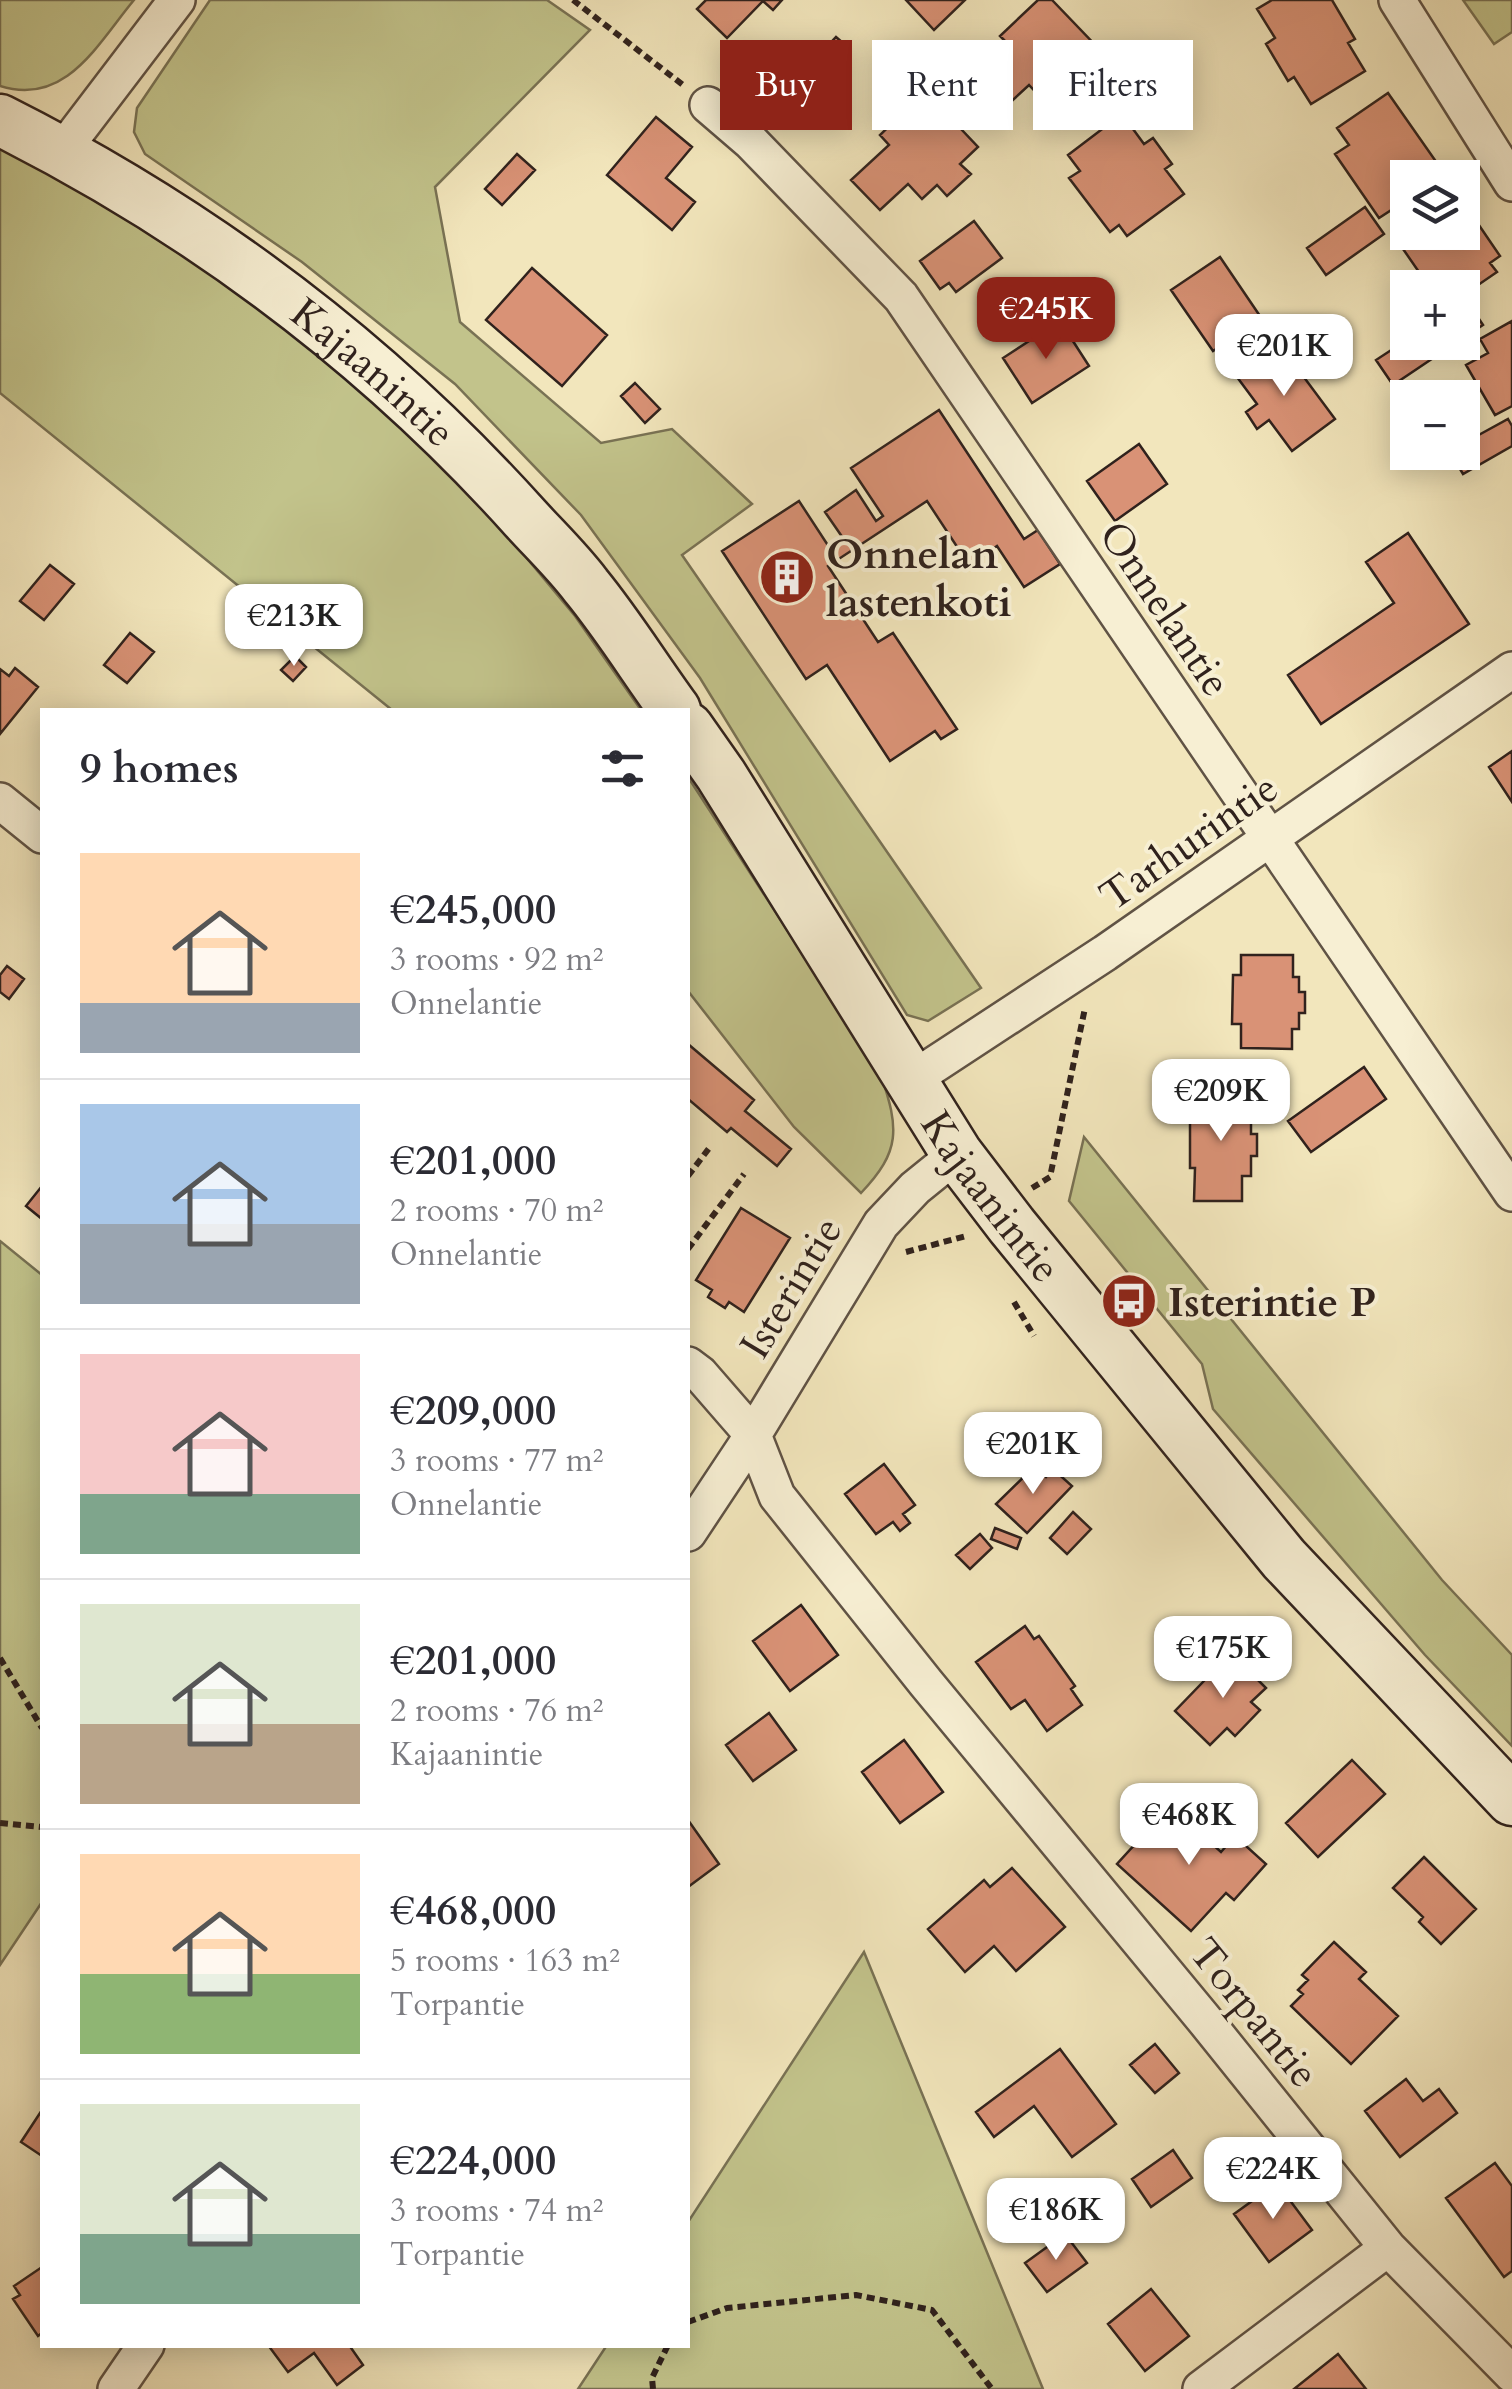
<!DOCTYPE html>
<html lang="en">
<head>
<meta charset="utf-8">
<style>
  :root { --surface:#fff; --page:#f2f2f3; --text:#2b2b33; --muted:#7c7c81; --line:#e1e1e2; --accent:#8f2418 }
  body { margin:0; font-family:Cardo,serif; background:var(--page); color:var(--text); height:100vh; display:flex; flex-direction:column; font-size:38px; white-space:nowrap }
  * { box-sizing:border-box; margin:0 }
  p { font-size:32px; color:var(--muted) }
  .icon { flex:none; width:55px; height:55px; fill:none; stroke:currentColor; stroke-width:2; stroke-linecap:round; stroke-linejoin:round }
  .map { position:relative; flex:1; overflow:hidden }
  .side { position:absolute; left:40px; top:708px; width:650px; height:1640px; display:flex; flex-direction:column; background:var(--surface); border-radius:0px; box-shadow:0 5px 25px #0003 }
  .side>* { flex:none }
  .banner { position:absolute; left:720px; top:40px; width:640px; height:90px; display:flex; gap:20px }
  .controls { position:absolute; left:1390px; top:160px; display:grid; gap:20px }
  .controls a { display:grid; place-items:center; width:90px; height:90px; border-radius:0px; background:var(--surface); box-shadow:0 5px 25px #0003; font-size:50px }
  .price { position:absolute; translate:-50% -85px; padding:0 22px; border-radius:20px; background:#fff; color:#222; font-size:32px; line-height:65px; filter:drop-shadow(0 2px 5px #0008) }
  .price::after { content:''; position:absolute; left:50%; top:60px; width:30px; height:22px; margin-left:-15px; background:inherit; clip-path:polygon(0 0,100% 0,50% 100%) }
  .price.active { background:var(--accent); color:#fff }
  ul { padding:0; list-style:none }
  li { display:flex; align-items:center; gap:30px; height:250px; padding:0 40px }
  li+li { border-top:2px solid var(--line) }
  li span { display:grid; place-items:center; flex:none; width:280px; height:200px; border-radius:0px; color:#555 }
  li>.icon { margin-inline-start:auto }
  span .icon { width:120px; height:120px; fill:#fffc; stroke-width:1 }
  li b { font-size:42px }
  h2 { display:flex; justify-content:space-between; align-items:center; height:120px; padding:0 40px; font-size:42px }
  .tag { padding:0 35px; border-radius:0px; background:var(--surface); box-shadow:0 5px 25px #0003; font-size:35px; line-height:90px }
  .tag.active { background:var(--accent); color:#fff }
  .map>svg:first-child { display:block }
  .green { fill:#c2c38b; stroke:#797254; stroke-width:2.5 }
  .building { fill:#d99276; stroke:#30221d; stroke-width:2.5 }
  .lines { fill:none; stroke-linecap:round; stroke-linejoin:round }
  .minor-casing { stroke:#605345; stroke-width:40 }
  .secondary-casing { stroke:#30221d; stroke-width:55 }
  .path { stroke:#30221d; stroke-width:6; stroke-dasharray:8 5; stroke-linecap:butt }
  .minor { stroke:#f7efd3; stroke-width:35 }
  .secondary { stroke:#f7efd3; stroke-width:50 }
  .labels { text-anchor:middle; stroke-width:8; stroke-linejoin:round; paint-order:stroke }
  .street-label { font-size:42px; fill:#30221d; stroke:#f7efd3 }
  .poi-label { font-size:42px; font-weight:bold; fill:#30221d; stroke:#f7efd3; text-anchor:start }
</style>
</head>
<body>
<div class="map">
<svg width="1512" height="2389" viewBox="0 0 1512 2389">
  <rect width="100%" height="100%" fill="#f2e6bc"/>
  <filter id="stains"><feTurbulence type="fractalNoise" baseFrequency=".002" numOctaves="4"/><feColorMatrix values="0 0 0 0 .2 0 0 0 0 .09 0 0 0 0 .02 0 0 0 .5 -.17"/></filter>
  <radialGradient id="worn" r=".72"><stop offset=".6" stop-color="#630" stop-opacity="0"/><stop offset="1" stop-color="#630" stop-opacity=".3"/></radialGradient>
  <path class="green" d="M0,0H134C98,43 66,107 0,86Z
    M210,0H547L590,30L435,187L460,322L601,443L672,429L752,504L682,555L981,988L928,1021L907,1015L700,678L581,515L455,384L302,262L145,154L134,132L137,108Z
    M1463,0H1512V32L1494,44Z
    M0,145L167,243L290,331L385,412L496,521L575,616L641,710H392L0,393Z
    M688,777L881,1075C899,1129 901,1151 861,1193L794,1127L688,991Z
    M1084,1137L1442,1580L1512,1655V1746L1425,1655L1213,1409L1202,1364L1069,1201Z
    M0,1241L42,1275V1902L0,1965Z
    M864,1952L1043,2389H578L607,2345H688V2222Z"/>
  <path class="building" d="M706,0H782L773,10L763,1L727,38L697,9Z
    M906,0H965L934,30Z
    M1038,0H1052L1099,49L1081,66L1091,76L1068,98L1057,87L1043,100L1029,85L1001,111L972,81L1010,46L1000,36Z
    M1272,0H1332L1355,39L1348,43L1365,71L1311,104L1294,77L1288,81L1266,44L1275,38L1257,9Z
    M836,37L849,48L834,64L821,53Z
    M925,91L978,147L960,164L971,174L947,196L937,185L922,199L908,184L880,210L851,180L889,145L880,135Z
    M1388,93L1444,173L1438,178H1408V199L1379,218L1335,154L1349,145L1337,128Z
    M1122,114L1144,144L1153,138L1172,164L1165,169L1184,194L1127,236L1119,225L1110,232L1069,178L1080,171L1068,155Z
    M656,117L692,147L666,178L695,202L672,230L607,175Z
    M517,154L535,170L502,205L485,189Z
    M1365,207L1384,234L1326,275L1307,248Z
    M1470,212L1500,256L1490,263L1497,272L1462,296V288H1430L1401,246L1422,232H1462V218Z
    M974,221L1002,258L956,292L949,283L940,289L920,261Z
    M1220,257L1262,319L1213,351L1171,290Z
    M532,268L607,335L562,386L486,320Z
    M1463,295L1483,325L1462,339V296Z
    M1060,321L1089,366L1032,403L1003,358Z
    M1512,321V406L1495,415L1466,365L1488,353L1480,339Z
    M1408,339V342H1457L1393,385L1376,360Z
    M1280,345L1335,419L1292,451L1269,420L1257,429L1246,412L1257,404L1237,377Z
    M635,383L660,409L645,423L621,396Z
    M939,410L1024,539L1038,530L1060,564L1024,587L997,546L969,565L927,501L828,566L878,642L893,633L957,729L941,739L935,731L890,761L827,665L806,679L722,551L799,501L831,550L845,541L825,512L856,490L876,521L883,516L851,468Z
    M1508,419L1512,426V446L1463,474L1450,452H1462V440L1470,436L1475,437Z
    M1139,444L1167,484L1115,521L1087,481Z
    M1408,533L1469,624L1321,724L1288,675L1394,603L1366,562Z
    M50,565L74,584L44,620L20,601Z
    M130,633L154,652L127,683L104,665Z
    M295,656L306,667L293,681L281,670Z
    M15,668L38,687L0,734V669L9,676Z
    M1512,751V802L1489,767Z
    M1241,955H1293V977H1299V992H1305V1013H1299V1029H1292V1049L1241,1048V1024H1232L1233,975H1241Z
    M7,966L24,979L9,999L0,992V975Z
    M688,1044L754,1100L745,1111L791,1149L777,1166L731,1128L727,1132L688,1099Z
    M1364,1067L1386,1099L1311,1152L1288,1121Z
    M1195,1087H1242V1114H1251V1134H1257V1156H1251V1176H1242V1201H1194L1195,1168H1190V1119H1195Z
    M42,1186V1219L26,1206Z
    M741,1208L790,1238L744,1312L729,1302L725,1308L708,1297L712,1290L696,1280Z
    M884,1464L915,1505L903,1514L910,1523L900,1531L893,1522L876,1534L845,1494Z
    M1035,1466L1046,1477L1053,1469L1072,1486L1027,1533L996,1504Z
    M1073,1512L1091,1529L1067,1554L1050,1538Z
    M995,1528L1021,1538L1017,1549L991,1539Z
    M980,1534L992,1548L970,1569L956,1555Z
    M801,1605L838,1655L790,1691L753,1641Z
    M1025,1626L1034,1639L1039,1636L1075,1686L1071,1689L1082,1705L1047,1731L1025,1700L1011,1709L976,1662Z
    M1231,1653L1266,1688L1251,1702L1260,1710L1235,1736L1227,1728L1210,1745L1175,1711Z
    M769,1713L796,1750L753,1781L726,1745Z
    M904,1740L943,1792L900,1823L862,1772Z
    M1352,1760L1385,1794L1318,1857L1286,1823Z
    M1170,1806L1221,1852L1235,1836L1266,1864L1234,1900L1226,1893L1191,1931L1117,1864Z
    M688,1820L719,1864L688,1887Z
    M1424,1857L1476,1909L1441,1944L1419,1922L1423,1917L1393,1888Z
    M1012,1868L1065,1927L1016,1971L994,1946L965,1972L928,1929L984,1880L990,1887Z
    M1334,1942L1366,1972L1359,1979L1398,2016L1351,2064L1291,2006L1303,1994L1298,1990L1308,1980L1302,1975Z
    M1155,2044L1179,2073L1155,2093L1130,2065Z
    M1060,2049L1116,2124L1072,2157L1034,2106L994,2137L976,2112Z
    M1406,2079L1423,2101L1439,2089L1457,2113L1400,2157L1365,2111Z
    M42,2110V2156L21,2142Z
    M1173,2150L1192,2178L1151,2207L1132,2179Z
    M1495,2163L1512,2186V2271L1504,2277L1446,2198Z
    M1277,2183L1312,2230L1269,2262L1234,2214Z
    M1065,2234L1087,2263L1047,2292L1025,2263Z
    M42,2267V2333L38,2336L13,2299L20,2295L14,2286Z
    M1151,2289L1189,2336L1145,2371L1108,2324Z
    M268,2345H349L363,2365L337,2385L314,2353L288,2372Z
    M1338,2354L1366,2389H1294Z"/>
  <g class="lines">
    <g class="minor-casing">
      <path id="minor" d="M1397,0L1512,183
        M708,105L751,142L901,297L1512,1193
        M62,151L177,0
        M0,801L42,835
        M911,1080L1105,953L1512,670
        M688,1365L700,1374L753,1435L777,1496L926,1683L1203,2018L1388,2248L1512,2374
        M688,1533L753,1435L881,1224L915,1188L957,1154
        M116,2389L146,2345
        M1201,2389L1388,2248"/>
    </g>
    <g class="secondary-casing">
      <g id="secondary">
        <path id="s1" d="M0,120C201,221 375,351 525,518C545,540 568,562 586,586C618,625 645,669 675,710"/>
        <path id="s2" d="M688,728L721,775L957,1154L1012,1226L1284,1559L1512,1800"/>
      </g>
    </g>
    <path class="path" d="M573,0L683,85
      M688,1176L710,1147
      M1032,1188L1050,1177L1085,1008
      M688,1249L744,1174
      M906,1252L966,1236
      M1014,1302L1034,1336
      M0,1658L42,1728
      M0,1823L42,1827
      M688,2322L727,2308L856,2295L932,2310L992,2389
      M653,2389L652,2378L668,2345"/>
    <use href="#minor" class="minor"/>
    <use href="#secondary" class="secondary"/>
  </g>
  <defs>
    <g id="building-disc" transform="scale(2.875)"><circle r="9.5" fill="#8f2418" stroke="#f7efd3"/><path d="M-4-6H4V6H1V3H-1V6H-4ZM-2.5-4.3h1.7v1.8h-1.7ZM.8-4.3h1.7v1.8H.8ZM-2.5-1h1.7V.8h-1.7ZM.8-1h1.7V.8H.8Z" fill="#fff"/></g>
    <g id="bus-disc" transform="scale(2.875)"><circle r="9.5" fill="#8f2418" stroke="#f7efd3"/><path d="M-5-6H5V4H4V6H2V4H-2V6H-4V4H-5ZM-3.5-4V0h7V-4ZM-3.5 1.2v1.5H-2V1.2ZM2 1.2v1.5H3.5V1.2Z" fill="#fff"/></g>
  </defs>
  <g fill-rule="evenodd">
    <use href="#building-disc" x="787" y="577"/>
    <use href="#bus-disc" x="1129" y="1301"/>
  </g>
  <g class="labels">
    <g class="street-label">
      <text dy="15" stroke="none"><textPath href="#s1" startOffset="452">Kajaanintie</textPath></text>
      <text transform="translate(1166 608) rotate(56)" y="15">Onnelantie</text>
      <text transform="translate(1188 841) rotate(-35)" y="15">Tarhurintie</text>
      <text dy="15" stroke="none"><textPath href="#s2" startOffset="558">Kajaanintie</textPath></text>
      <text transform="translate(790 1287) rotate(-59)" y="15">Isterintie</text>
      <text transform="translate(1255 2012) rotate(51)" y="15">Torpantie</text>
    </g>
    <g class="poi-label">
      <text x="826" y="568">Onnelan<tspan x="826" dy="48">lastenkoti</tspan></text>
      <text x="1168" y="1316">Isterintie P</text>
    </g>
  </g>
  <rect width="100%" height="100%" filter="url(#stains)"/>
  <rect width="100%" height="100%" fill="url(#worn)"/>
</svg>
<div class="controls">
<a><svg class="icon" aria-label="layers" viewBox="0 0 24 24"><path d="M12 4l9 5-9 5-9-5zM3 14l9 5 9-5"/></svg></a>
<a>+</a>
<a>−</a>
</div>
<b class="price active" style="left:1046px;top:362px">€245K</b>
<b class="price" style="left:1284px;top:399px">€201K</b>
<b class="price" style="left:294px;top:669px">€213K</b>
<b class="price" style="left:1221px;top:1144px">€209K</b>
<b class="price" style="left:1033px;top:1497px">€201K</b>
<b class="price" style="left:1223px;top:1701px">€175K</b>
<b class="price" style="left:1189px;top:1868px">€468K</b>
<b class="price" style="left:1273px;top:2222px">€224K</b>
<b class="price" style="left:1056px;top:2263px">€186K</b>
<div class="banner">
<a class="tag active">Buy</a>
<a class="tag">Rent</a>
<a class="tag">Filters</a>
</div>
<section class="side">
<h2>9 homes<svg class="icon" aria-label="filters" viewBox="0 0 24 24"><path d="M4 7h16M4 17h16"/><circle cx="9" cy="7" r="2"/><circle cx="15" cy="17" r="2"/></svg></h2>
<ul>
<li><span style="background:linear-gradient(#ffd9b3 75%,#9aa5b1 0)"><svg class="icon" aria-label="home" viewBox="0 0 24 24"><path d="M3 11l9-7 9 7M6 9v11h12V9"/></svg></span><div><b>€245,000</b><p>3 rooms · 92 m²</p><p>Onnelantie</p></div></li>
<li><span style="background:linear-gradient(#a9c7e8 60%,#9aa5b1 0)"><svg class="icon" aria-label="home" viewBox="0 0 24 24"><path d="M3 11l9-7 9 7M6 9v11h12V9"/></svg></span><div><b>€201,000</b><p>2 rooms · 70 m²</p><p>Onnelantie</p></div></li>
<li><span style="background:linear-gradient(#f6c9c9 70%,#7fa58c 0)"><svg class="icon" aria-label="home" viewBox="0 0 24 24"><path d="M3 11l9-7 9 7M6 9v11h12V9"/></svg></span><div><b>€209,000</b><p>3 rooms · 77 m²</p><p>Onnelantie</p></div></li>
<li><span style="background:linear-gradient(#dfe7d0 60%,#b9a48a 0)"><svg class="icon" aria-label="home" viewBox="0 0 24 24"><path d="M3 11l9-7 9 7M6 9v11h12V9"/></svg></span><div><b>€201,000</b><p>2 rooms · 76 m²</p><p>Kajaanintie</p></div></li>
<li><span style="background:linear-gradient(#ffd9b3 60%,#8fb573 0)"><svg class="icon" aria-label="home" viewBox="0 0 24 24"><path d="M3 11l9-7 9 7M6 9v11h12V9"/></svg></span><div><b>€468,000</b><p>5 rooms · 163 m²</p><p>Torpantie</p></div></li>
<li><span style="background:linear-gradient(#dfe7d0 65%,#7fa58c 0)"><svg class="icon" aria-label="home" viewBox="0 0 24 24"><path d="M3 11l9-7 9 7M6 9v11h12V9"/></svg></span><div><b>€224,000</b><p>3 rooms · 74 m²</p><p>Torpantie</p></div></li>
</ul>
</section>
</div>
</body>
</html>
